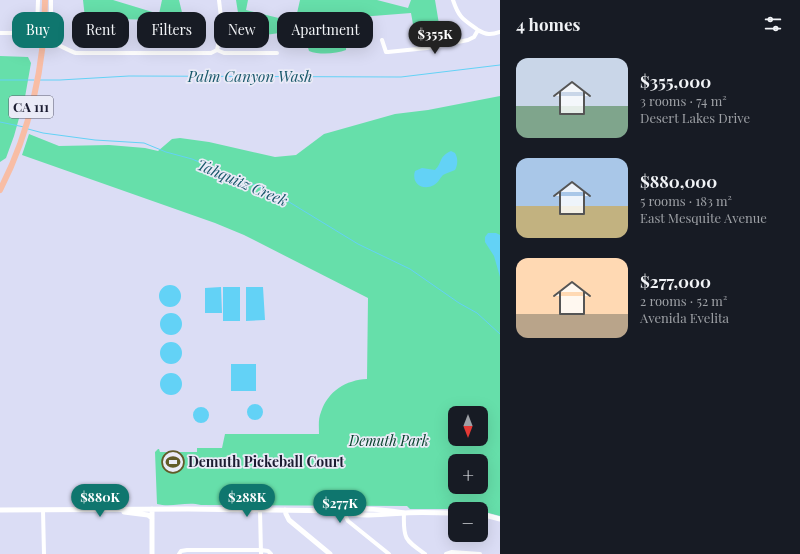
<!DOCTYPE html>
<html lang="en">
<head>
<meta charset="utf-8">
<style>
  :root { --surface:#171b24; --page:#20242c; --text:#f1f3f6; --muted:#9ea1a6; --accent:#0f766e }
  body { margin:0; font-family:"Playfair Display",serif; background:var(--page); color:var(--text); height:100vh; display:flex; flex-direction:column; font-size:15px; white-space:nowrap }
  * { box-sizing:border-box; margin:0 }
  p { font-size:13px; color:var(--muted) }
  .icon { flex:none; width:22px; height:22px; fill:none; stroke:currentColor; stroke-width:2; stroke-linecap:round; stroke-linejoin:round }
  .map { position:relative; flex:1; overflow:hidden }
  .side { display:flex; flex-direction:column; background:var(--surface); width:300px }
  .side>* { flex:none }
  .banner { position:absolute; left:12px; top:12px; width:380px; height:36px; display:flex; gap:8px }
  .needle { width:26px; rotate:180deg }
  .buttons { position:absolute; left:448px; top:406px; display:grid; gap:8px }
  .buttons a { display:grid; place-items:center; width:40px; height:40px; border-radius:8px; background:var(--surface); box-shadow:0 4px 16px #0002; font-size:20px }
  .price { position:absolute; translate:-50% -34px; padding:0 9px; border-radius:14px; background:var(--accent); color:#fff; font-size:13px; line-height:26px; filter:drop-shadow(0 1px 2px #0008) }
  .price::after { content:''; position:absolute; left:50%; top:24px; width:12px; height:9px; margin-left:-6px; background:inherit; clip-path:polygon(0 0,100% 0,50% 100%) }
  .price.current { background:#222; color:#fff }
  ul { padding:0; list-style:none }
  li { display:flex; align-items:center; gap:12px; height:100px; padding:0 16px }
  li span { display:grid; place-items:center; flex:none; width:112px; height:80px; border-radius:12px; color:#555 }
  li>.icon { margin-inline-start:auto }
  span .icon { width:48px; height:48px; fill:#fffc; stroke-width:1 }
  li b { font-size:17px }
  h2 { display:flex; justify-content:space-between; align-items:center; height:48px; padding:0 16px; font-size:17px }
  .pill { padding:0 14px; border-radius:12px; background:var(--surface); box-shadow:0 4px 16px #0002; font-size:14px; line-height:36px }
  .pill.current { background:var(--accent); color:#fff }
  main { display:flex; flex:1; min-height:0 }
  .map>svg:first-child { display:block }
  .green { fill:#66dfaa; fill-rule:evenodd }
  .water { fill:#63d2f6 }
  .lines { fill:none; stroke-linecap:round; stroke-linejoin:round }
  .stream { stroke:#63d2f6; stroke-width:1 }
  .minor { stroke:#fff; stroke-width:4 }
  .tertiary { stroke:#fff; stroke-width:5 }
  .primary { stroke:#f8bda5; stroke-width:6 }
  .labels { text-anchor:middle; stroke-width:3.5; stroke-linejoin:round; paint-order:stroke }
  .shield { fill:#eaebf7; stroke:#5a5b6d; stroke-width:1 }
  .shield-label { font-size:13px; font-weight:bold; fill:#1c1d32 }
  .park-label { font-size:14px; font-style:italic; fill:#05402a; stroke:#eaebf7 }
  .poi-label { font-size:14px; font-weight:bold; fill:#1c1d32; stroke:#eaebf7; text-anchor:start }
  .water-label { font-size:15px; font-style:italic; fill:#18576a; stroke:#eaebf7 }
</style>
</head>
<body>
<main>
<div class="map">
<svg width="500" height="554" viewBox="0 0 500 554">
  <rect width="100%" height="100%" fill="#dbddf5"/>
  <path class="green" d="M83,0H113L159,14L162,0H179L187,33L176,36L157,34L154,20L85,18Z
    M236,0H248L246,10L295,22L300,0H377L408,8L411,0H435L440,30L427,32L414,30L411,13L347,18L346,50C336,54 319,55 309,51L304,34L294,31L250,37L237,35L239,19Z
    M0,56L28,57L31,63L25,97L14,136L6,158L0,162Z
    M500,96V516L481,511V509H410L407,506L201,505C186,501 172,508 157,504L155,452L158,449H159L160,452H197V448H222L225,434H319C319,427 318,419 321,412C328,391 346,380 367,379L368,298L244,235L215,223L22,155L29,134L59,146L109,145L145,148L158,151L172,139L180,138L209,142L275,157L296,155L324,134L395,114L428,110ZM455,413H481V439H455ZM455,461H481V487H455Z"/>
  <path class="water" d="M451,151L455,153C458,158 458,164 455,170C451,172 446,173 443,175C440,178 438,183 434,185C423,191 411,184 415,171L422,168L435,170C443,162 438,157 451,151Z
    M488,233H496L500,235V277L494,256L485,242V237Z
    M159 296a11 11 0 1 1 22 0a11 11 0 1 1-22 0Z
    M221,287L222,313H205V288Z
    M223,287H240V321H223Z
    M246,287H263L265,320L246,321Z
    M160 324a11 11 0 1 1 22 0a11 11 0 1 1-22 0Z
    M160 353a11 11 0 1 1 22 0a11 11 0 1 1-22 0Z
    M231,364H256V391H231Z
    M160 384a11 11 0 1 1 22 0a11 11 0 1 1-22 0Z
    M247 412a8 8 0 1 1 16 0a8 8 0 1 1-16 0Z
    M193 415a8 8 0 1 1 16 0a8 8 0 1 1-16 0Z"/>
  <g class="lines">
    <path class="stream" d="M0,80H34
      M39,80H60L129,76L401,77L500,65
      M0,122L24,127
      M28,129L43,133L95,140L144,143L166,152L192,159L276,194L358,244L410,269L459,303L477,313L500,334"/>
    <path class="minor" d="M51,0V41C54,43 72,52 76,53H211L217,50L224,53H277
      M453,0C459,18 463,19 478,30
      M0,33H32L35,31L37,28L38,0
      M382,40L386,52H388L427,48L468,40L474,37L478,30C486,35 491,35 500,32
      M217,50L222,26L219,0
      M43,510L44,554
      M260,510L261,554
      M343,511L348,521L389,554
      M404,513C403,539 405,540 425,554
      M179,554L181,551L187,550H261L268,551L271,554
      M446,554L452,552L480,554"/>
    <path class="tertiary" d="M152,509V554
      M0,510L188,509L343,511C357,507 389,510 404,513
      M285,510L286,514L289,520L330,554
      M343,511C357,518 389,514 405,513C421,512 438,513 455,513
      M124,512L148,515L152,518
      M481,514L500,519"/>
    <path class="primary" d="M0,190C30,132 45,65 45,0"/>
  </g>
  <defs>
    <g id="stadium-ring" transform="scale(1.15)"><circle r="9.5" fill="#eaebf7" stroke="#615b28" stroke-width="1.5"/><path d="M0-5a6.5 5 0 1 0 0 10a6.5 5 0 1 0 0-10ZM-3.5-1.8h7v3.6h-7Z" fill="#615b28"/></g>
  </defs>
  <g fill-rule="evenodd">
    <use href="#stadium-ring" x="173" y="462"/>
  </g>
  <g class="labels">
    <rect class="shield" x="9" y="96" width="44" height="22" rx="3"/>
    <g class="shield-label">
      <text x="31" y="112">CA 111</text>
    </g>
    <g class="park-label">
      <text x="389" y="446">Demuth Park</text>
    </g>
    <g class="poi-label">
      <text x="188" y="467">Demuth Pickeball Court</text>
    </g>
    <g class="water-label">
      <text x="250" y="82">Palm Canyon Wash</text>
      <text transform="translate(242 183) rotate(23)" y="5">Tahquitz Creek</text>
    </g>
  </g>
</svg>
<div class="buttons">
<a><svg class="needle" viewBox="-14 -14 28 28"><path d="M0-13l5 13h-10z" fill="#e53935"/><path d="M0 13l5-13h-10z" fill="#9ea1a6"/></svg></a>
<a>+</a>
<a>−</a>
</div>
<b class="price current" style="left:435px;top:55px">$355K</b>
<b class="price" style="left:100px;top:518px">$880K</b>
<b class="price" style="left:247px;top:518px">$288K</b>
<b class="price" style="left:340px;top:524px">$277K</b>
<div class="banner">
<a class="pill current">Buy</a>
<a class="pill">Rent</a>
<a class="pill">Filters</a>
<a class="pill">New</a>
<a class="pill">Apartment</a>
</div>
</div>
<section class="side">
<h2>4 homes<svg class="icon" aria-label="filters" viewBox="0 0 24 24"><path d="M4 7h16M4 17h16"/><circle cx="9" cy="7" r="2"/><circle cx="15" cy="17" r="2"/></svg></h2>
<ul>
<li><span style="background:linear-gradient(#c9d6e8 60%,#7fa58c 0)"><svg class="icon" aria-label="home" viewBox="0 0 24 24"><path d="M3 11l9-7 9 7M6 9v11h12V9"/></svg></span><div><b>$355,000</b><p>3 rooms · 74 m²</p><p>Desert Lakes Drive</p></div></li>
<li><span style="background:linear-gradient(#a9c7e8 60%,#c2b280 0)"><svg class="icon" aria-label="home" viewBox="0 0 24 24"><path d="M3 11l9-7 9 7M6 9v11h12V9"/></svg></span><div><b>$880,000</b><p>5 rooms · 183 m²</p><p>East Mesquite Avenue</p></div></li>
<li><span style="background:linear-gradient(#ffd9b3 70%,#b9a48a 0)"><svg class="icon" aria-label="home" viewBox="0 0 24 24"><path d="M3 11l9-7 9 7M6 9v11h12V9"/></svg></span><div><b>$277,000</b><p>2 rooms · 52 m²</p><p>Avenida Evelita</p></div></li>
</ul>
</section>
</main>
</body>
</html>
